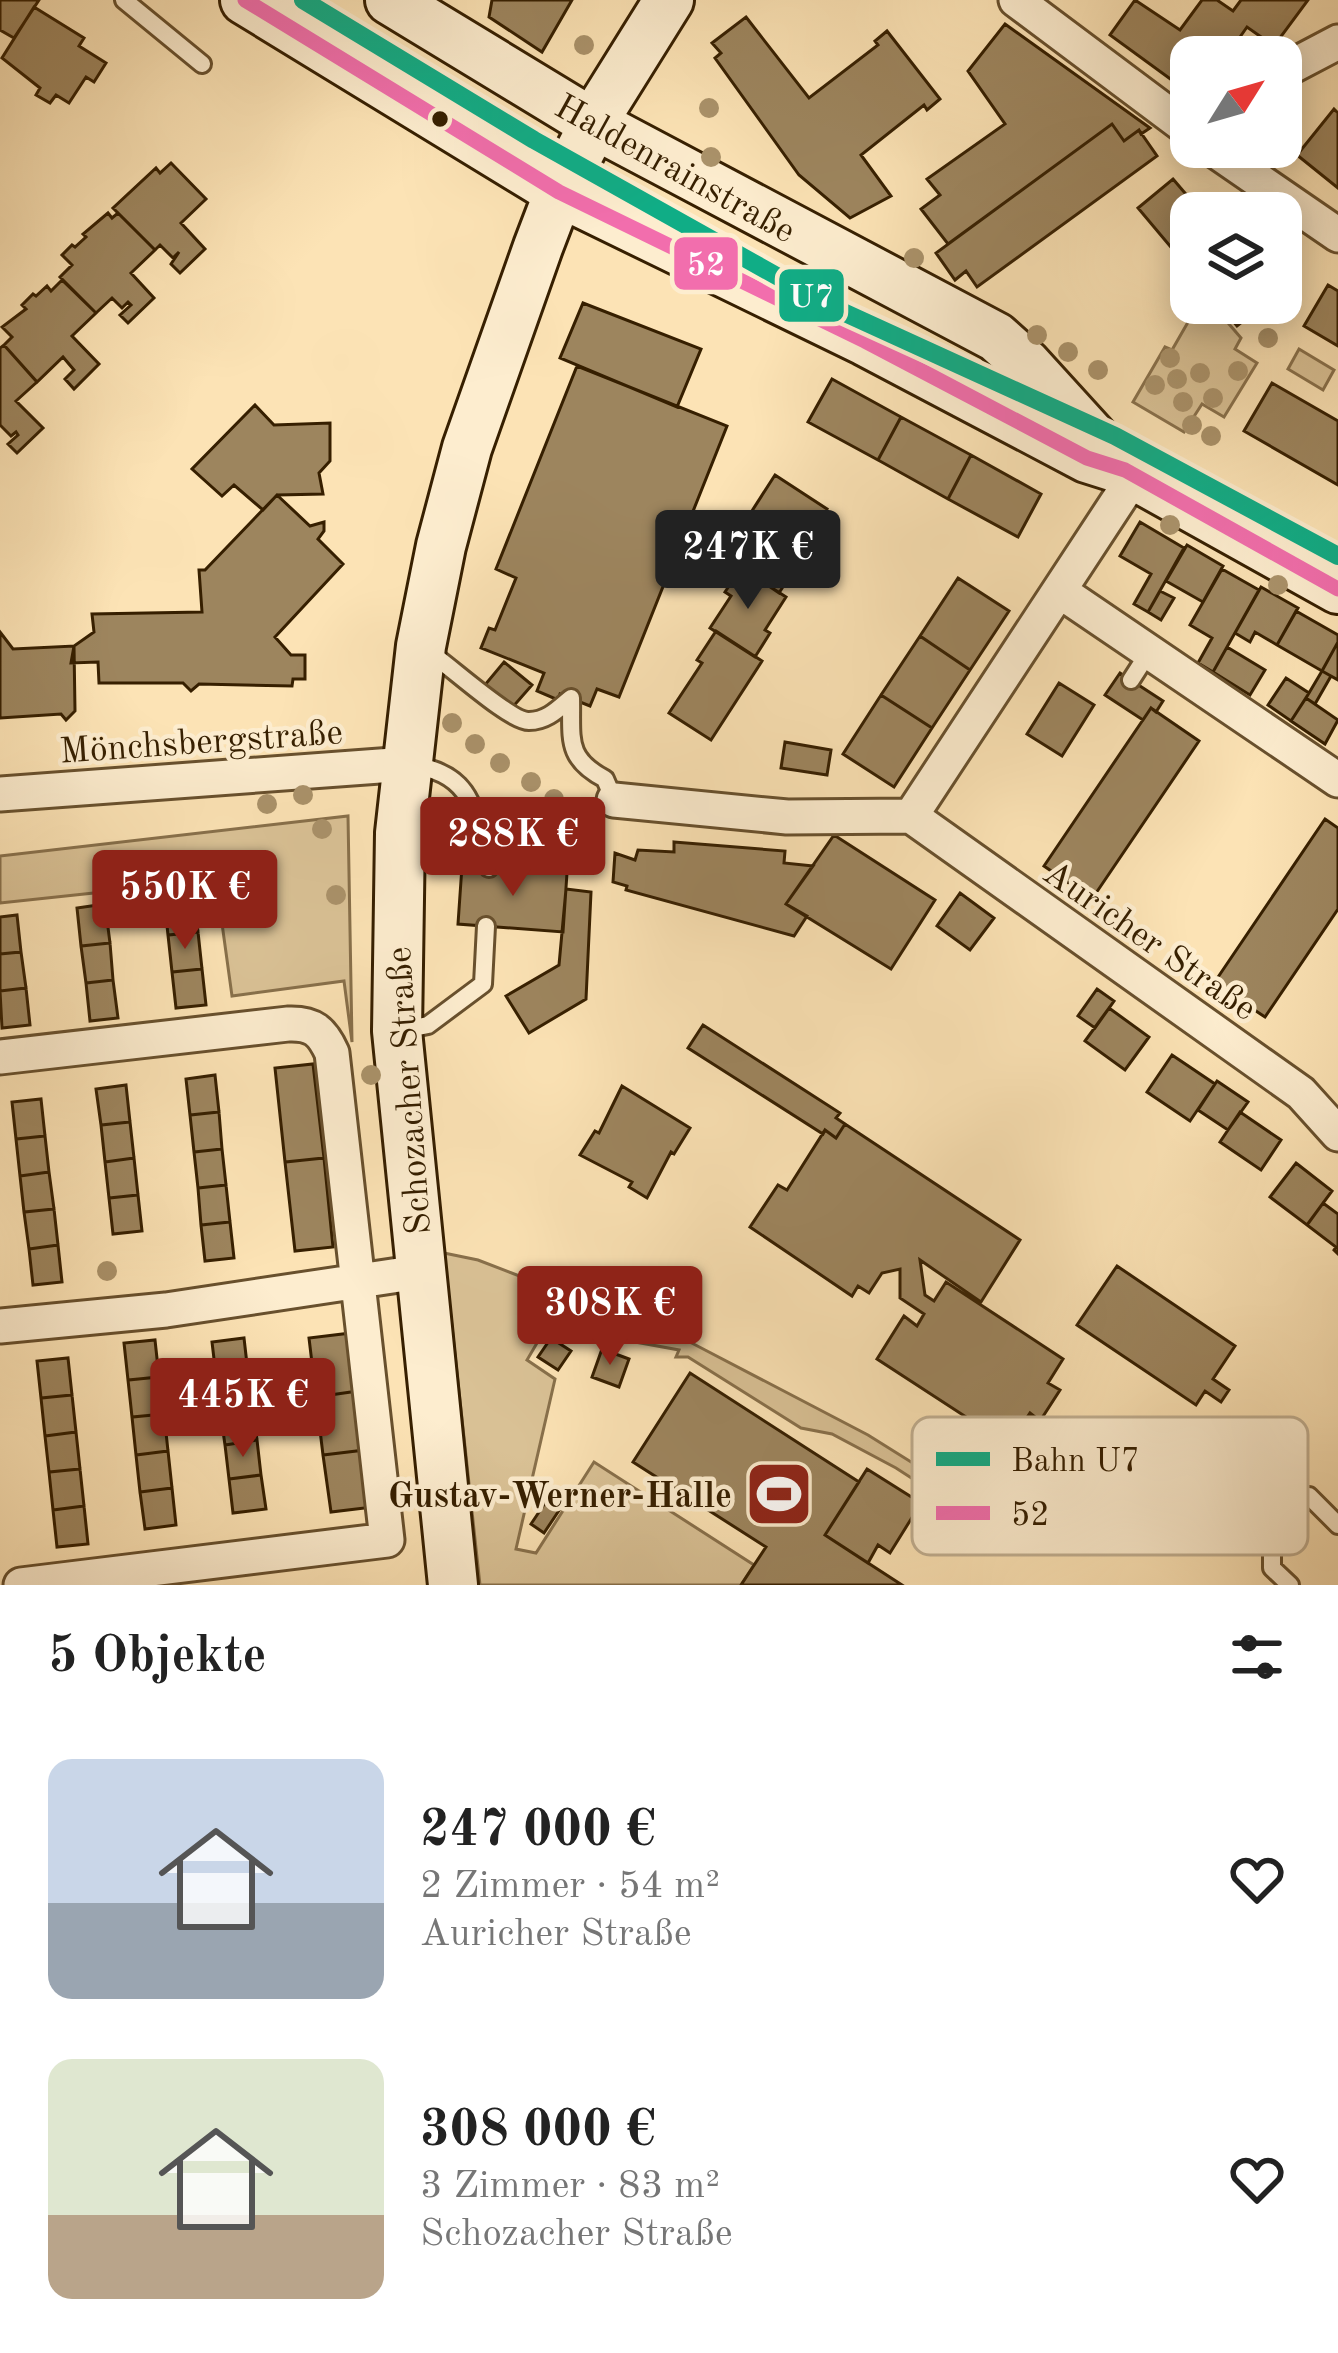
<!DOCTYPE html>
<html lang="de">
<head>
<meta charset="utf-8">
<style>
  :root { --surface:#fff; --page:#f6f6f6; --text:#222; --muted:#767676; --accent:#8f2418 }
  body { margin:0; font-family:"Old Standard TT",serif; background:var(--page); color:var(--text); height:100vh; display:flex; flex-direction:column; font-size:45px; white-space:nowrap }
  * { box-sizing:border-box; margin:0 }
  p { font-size:39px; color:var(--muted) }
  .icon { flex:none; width:66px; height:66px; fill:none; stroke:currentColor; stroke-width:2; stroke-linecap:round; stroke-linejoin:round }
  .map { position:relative; height:1585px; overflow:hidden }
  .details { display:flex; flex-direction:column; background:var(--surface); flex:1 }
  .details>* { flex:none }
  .needle { width:78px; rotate:53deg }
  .buttons { position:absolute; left:1170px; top:36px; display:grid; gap:24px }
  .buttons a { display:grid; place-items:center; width:132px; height:132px; border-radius:24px; background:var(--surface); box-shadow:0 6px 30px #0003; font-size:60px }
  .price { position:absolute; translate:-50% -102px; padding:0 27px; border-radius:12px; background:var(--accent); color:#fff; font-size:39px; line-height:78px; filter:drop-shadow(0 3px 6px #0008) }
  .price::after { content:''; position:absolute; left:50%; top:72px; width:36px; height:27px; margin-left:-18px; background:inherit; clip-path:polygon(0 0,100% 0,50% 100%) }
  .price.on { background:#222; color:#fff }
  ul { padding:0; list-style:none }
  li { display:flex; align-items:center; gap:36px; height:300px; padding:0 48px }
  li span { display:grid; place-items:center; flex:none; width:336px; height:240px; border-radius:24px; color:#555 }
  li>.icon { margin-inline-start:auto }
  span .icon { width:144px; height:144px; fill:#fffc; stroke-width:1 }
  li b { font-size:51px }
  h2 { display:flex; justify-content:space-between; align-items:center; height:144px; padding:0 48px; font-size:51px }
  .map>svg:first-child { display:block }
  .green { fill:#dac296; stroke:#88704b; stroke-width:3 }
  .building { fill:#9d855e; stroke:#361f00; stroke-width:3 }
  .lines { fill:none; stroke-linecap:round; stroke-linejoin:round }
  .lane-casing { stroke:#68502d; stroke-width:22 }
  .street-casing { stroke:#68502d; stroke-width:39 }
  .secondary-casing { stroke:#361f00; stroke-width:54 }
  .lane { stroke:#fdedcf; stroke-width:16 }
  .street { stroke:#fdedcf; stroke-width:33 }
  .secondary { stroke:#fdedcf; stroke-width:48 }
  .bus-1-casing { stroke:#fdedcf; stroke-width:24 }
  .bus-1 { stroke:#f26ead; stroke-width:15 }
  .rail-1-casing { stroke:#fdedcf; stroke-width:27 }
  .rail-1 { stroke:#10ad86; stroke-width:18 }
  .tree { fill:#aa926a }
  .bus-dot { fill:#361f00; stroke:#fdedcf; stroke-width:4.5 }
  .labels { text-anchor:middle; stroke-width:9; stroke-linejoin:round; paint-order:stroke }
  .street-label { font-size:36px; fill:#361f00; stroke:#fdedcf }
  .poi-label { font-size:36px; font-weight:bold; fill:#361f00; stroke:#fdedcf; text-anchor:end }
  .key { fill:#fdedcf; stroke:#c1af91; stroke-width:3 }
  .key-label { font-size:33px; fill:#361f00 }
  .line-badge { stroke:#fdedcf; stroke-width:4.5 }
  .badge-label { font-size:33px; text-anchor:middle; font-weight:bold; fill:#fff }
</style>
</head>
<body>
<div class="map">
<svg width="1338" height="1585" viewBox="0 0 1338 1585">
  <rect width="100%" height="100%" fill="#fce3b5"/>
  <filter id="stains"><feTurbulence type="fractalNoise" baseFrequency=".00167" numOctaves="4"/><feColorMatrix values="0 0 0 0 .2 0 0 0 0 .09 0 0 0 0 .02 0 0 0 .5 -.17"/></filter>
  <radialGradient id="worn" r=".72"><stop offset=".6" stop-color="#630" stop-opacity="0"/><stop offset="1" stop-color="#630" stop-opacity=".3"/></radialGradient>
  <path class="green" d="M1199,303H1211L1241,338L1235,349L1257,363L1224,417L1202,404L1184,432L1133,402L1165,347L1172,350Z
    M1299,349L1334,370L1323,390L1288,369Z
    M348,816L352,1042L344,981L232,996L216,880L0,903V856Z
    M444,1253L478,1260L686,1340L868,1435L991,1512L984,1525L896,1468L832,1434L801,1428L688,1357H676L679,1350L547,1326L527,1360L555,1379L516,1549L536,1553L594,1462L754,1565L741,1585H480Z"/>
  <path class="building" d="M0,0H39L14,38L0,30Z
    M492,0H572L542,52L489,17Z
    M1135,0L1180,30L1202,0H1217L1233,11L1241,0H1308L1274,46L1247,27L1226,57H1191V94L1110,35Z
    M34,7L84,38L79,46L106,63L94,82L86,77L69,103L56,95L50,103L36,95L40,88L2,58Z
    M746,17L809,98L878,45L875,41L887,31L940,99L927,110L924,105L861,155L891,196L850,218L799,175L715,58L721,53L712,43Z
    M1005,24L1150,128L1141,134L1139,130L1124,141L1112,124L948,244L921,209L940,195L927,179L1005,124L968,71Z
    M1334,109L1338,113V188L1297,155Z
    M1112,124L1124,141L1139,130L1157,156L977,287L966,271L955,280L936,253Z
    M171,163L206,199L181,223L205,249L180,273L171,264L179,252L173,258L160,245L155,250L113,208L156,168L160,173Z
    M1173,179L1202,213H1191V271L1138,208Z
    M108,213L112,218L118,213L155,250L131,273L154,298L128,323L120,315L131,305L128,302L122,308L112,298L96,313L60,277L72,265L62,255L72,245L75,247L86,237L83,234Z
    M62,280L96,313L72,336L99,364L74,389L65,379L74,370L63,357L37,382L4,345L12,337L2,327L26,309L22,305L33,294L36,296L47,286L51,291Z
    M1328,285L1338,291V346L1304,326Z
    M583,303L701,349L677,407L560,358Z
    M1218,303H1266L1237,326Z
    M4,345L37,382L16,401L43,428L17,453L8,444L18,435L16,432L11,436L0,425V348Z
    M577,366L727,426L619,697L597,689L590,706L560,694L558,700L537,691L544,673L481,648L489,628L495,630L516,578L496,569Z
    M832,379L901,417L878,460L808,422Z
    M1272,383L1338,421V485L1244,431Z
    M255,405L274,425L330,423V461L319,473L323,494L277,495L263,510L234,485L222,496L192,469Z
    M901,417L971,455L948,499L878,460Z
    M971,455L1041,494L1018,537L948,499Z
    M775,475L827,509L793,562L797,565L779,593L736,564L754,537L741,528Z
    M277,495L310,526L324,522V531L318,539L343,564L275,637L291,655H305V679H293L292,686L199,684L191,691L183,683H99L98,662L71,663L74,646L94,632L92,614L202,612L199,570H205Z
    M1140,522L1184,548L1148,612L1134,604L1151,574L1120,556Z
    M1187,545L1223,566L1203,602L1166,581Z
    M741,568L786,597L765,630L770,633L755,657L710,628L731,596L725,592Z
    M1222,569L1259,590L1213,672L1198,663L1212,638L1190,625Z
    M958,578L1009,611L970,670L920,636Z
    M1261,587L1298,608L1277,645L1255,632L1250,642L1235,633Z
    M1160,591L1174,598L1161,620L1148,612Z
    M1296,611L1338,635V642L1322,671L1277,645Z
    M716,631L762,661L711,740L669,713L702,663L697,660Z
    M0,632L13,649L74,646L75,711L66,720L61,714L0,718Z
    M920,636L970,670L932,728L881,695Z
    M1338,642V680L1322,671Z
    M1227,647L1265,670L1250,695L1213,672Z
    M504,662L532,685L511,709L484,686Z
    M1322,671L1331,676L1315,704L1306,698Z
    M1120,673L1163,701L1156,712L1151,708L1143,720L1105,695Z
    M1286,678L1309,693L1291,721L1268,705Z
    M1059,683L1094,705L1062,756L1027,734Z
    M881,695L932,728L894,787L843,754Z
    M1306,698L1338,720L1325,744L1291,721Z
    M1151,708L1199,741L1092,899L1044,866Z
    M785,742L831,750L827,775L781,768Z
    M1325,819L1338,828V909L1265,1017L1214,983Z
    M834,835L935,900L891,969L786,904Z
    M674,842L785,851L784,863L813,866L786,904L807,916L794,936L626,890L627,886L613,882L615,853L635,860L638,850L674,852Z
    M462,866L567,873L563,932L458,924Z
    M566,889L591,892L586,999L529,1033L506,996L559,965Z
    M960,893L994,918L970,950L937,926Z
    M194,895L198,932L168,935L164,898Z
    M105,904L110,943L81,946L77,908Z
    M17,915L21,952L0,954V917Z
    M198,932L202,969L172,972L168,935Z
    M110,943L113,980L86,983L81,946Z
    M21,952L26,988L0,991V954Z
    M202,969L206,1005L176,1008L172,972Z
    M113,980L118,1018L90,1021L86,983Z
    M26,988L30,1025L2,1028L0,991Z
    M1097,989L1114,1001L1095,1028L1078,1016Z
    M1109,1008L1149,1037L1125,1070L1085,1041Z
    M703,1025L840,1113L836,1118L845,1124L836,1138L825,1130L823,1134L688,1048Z
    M1172,1055L1215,1084L1190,1121L1147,1092Z
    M313,1064L324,1158L285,1162L275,1068Z
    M215,1075L219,1112L190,1115L186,1079Z
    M1217,1081L1248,1102L1228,1130L1198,1110Z
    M126,1085L130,1122L101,1125L96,1089Z
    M622,1086L690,1128L674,1154L671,1152L647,1198L629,1187L632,1182L580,1155L595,1131L599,1133Z
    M41,1099L45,1136L16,1139L12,1102Z
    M219,1112L222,1149L194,1152L190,1115Z
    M1240,1112L1281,1140L1261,1170L1220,1142Z
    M130,1122L134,1158L105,1162L101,1125Z
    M845,1124L1020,1240L981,1302L920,1260L925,1295L934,1301L946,1282L1063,1359L1048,1383L1060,1390L1040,1421L1030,1413L1009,1445L877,1359L904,1316L917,1326L924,1314L900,1298V1269L882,1273L869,1293L858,1286L852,1296L750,1227L778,1185L787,1190L825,1130L836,1138Z
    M45,1136L49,1172L20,1176L16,1139Z
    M222,1149L226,1185L198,1188L194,1152Z
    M134,1158L138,1195L109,1198L105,1162Z
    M324,1158L333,1247L295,1251L285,1162Z
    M1296,1163L1332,1191L1307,1225L1270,1197Z
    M49,1172L54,1209L24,1212L20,1176Z
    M226,1185L230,1222L201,1225L198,1188Z
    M138,1195L142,1231L113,1234L109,1198Z
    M1323,1203L1338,1214V1254L1334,1250L1336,1247L1307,1225Z
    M54,1209L58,1245L29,1249L24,1212Z
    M230,1222L234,1258L205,1261L201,1225Z
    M58,1245L62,1282L33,1285L29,1249Z
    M1117,1266L1235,1346L1213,1379L1229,1390L1221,1402L1205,1391L1196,1405L1077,1325Z
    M351,1333L358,1391L316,1397L309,1338Z
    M244,1338L248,1373L216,1376L212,1342Z
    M551,1338L571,1351L558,1370L538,1357Z
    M155,1340L159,1377L128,1380L124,1343Z
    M602,1349L629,1359L619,1387L592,1377Z
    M68,1358L72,1395L41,1398L37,1361Z
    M248,1373L253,1406L220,1410L216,1376Z
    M690,1373L859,1482L825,1535L902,1585H741L766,1547L633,1462Z
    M159,1377L164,1414L132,1417L128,1380Z
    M358,1391L365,1450L323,1455L316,1397Z
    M72,1395L76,1432L45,1436L41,1398Z
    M253,1406L257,1440L225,1445L220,1410Z
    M164,1414L168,1451L136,1455L132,1417Z
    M76,1432L80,1469L49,1472L45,1436Z
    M257,1440L261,1475L229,1479L225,1445Z
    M365,1450L373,1507L331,1512L323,1455Z
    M168,1451L172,1488L140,1492L136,1455Z
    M80,1469L84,1506L53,1510L49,1472Z
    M867,1469L921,1503L890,1553L878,1545L868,1563L825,1535Z
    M261,1475L266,1509L233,1513L229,1479Z
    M172,1488L176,1525L145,1529L140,1492Z
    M549,1497L562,1506L544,1533L531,1524Z
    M84,1506L88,1544L57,1547L53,1510Z"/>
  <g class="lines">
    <g class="lane-casing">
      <path id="lane" d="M124,0L202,64
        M425,649C447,663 510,722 529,721C547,721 558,709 571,698C572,739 565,758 605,779L614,800
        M1131,680L1149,652
        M412,765C476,774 474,814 489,868
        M404,1030L428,1025L483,984L486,926
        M1290,1585L1272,1568V1532L1309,1496L1338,1525"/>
    </g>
    <g class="street-casing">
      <path id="street" d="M1016,0L1191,131
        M1281,72L1338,42
        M1210,147L1338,235
        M1135,475L911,816L1301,1093L1338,1134
        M1061,592L1338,780
        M0,794L407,764
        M614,800L787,817L911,816
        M0,1057L288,1024C313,1023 322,1031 332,1053L387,1540L21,1585
        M0,1326L166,1310L419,1272"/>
    </g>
    <g class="secondary-casing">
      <path id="secondary" d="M245,0L559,192L865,341L1087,458L1125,470L1338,589
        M390,0L594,124L996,337L1025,363L1106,452
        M453,1585L397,1031L400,833L421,646L441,546L467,448L538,247L559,192L606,101L669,0"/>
    </g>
    <use href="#lane" class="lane"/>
    <use href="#street" class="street"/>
    <use href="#secondary" class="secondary"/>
    <g class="bus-1-casing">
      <path id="bus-1" d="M245,0L559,192L865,341L1087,458L1125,470L1338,589"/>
    </g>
    <use href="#bus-1" class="bus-1"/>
    <g class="rail-1-casing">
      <path id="rail-1" d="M303,0L534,140L832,307L1115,436L1338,556"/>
    </g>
    <use href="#rail-1" class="rail-1"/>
  </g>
  <g class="tree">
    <circle cx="584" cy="45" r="10"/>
    <circle cx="709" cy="108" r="10"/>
    <circle cx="711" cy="157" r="10"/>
    <circle cx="914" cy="258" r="10"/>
    <circle cx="1037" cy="335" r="10"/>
    <circle cx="1268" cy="338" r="10"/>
    <circle cx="1068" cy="352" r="10"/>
    <circle cx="1170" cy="358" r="10"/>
    <circle cx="1098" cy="370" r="10"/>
    <circle cx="1238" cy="371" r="10"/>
    <circle cx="1200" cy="373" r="10"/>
    <circle cx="1177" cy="379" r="10"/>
    <circle cx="1155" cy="385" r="10"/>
    <circle cx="1213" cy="398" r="10"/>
    <circle cx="1183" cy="402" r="10"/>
    <circle cx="1192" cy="425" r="10"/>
    <circle cx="1211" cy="436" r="10"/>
    <circle cx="1170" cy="525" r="10"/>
    <circle cx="1278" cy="585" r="10"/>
    <circle cx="452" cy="723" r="10"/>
    <circle cx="475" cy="744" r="10"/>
    <circle cx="500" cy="763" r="10"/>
    <circle cx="531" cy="782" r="10"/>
    <circle cx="303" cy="795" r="10"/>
    <circle cx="554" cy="799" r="10"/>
    <circle cx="267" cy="804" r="10"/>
    <circle cx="574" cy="809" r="10"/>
    <circle cx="322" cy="829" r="10"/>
    <circle cx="336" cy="895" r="10"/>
    <circle cx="371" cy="1075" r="10"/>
    <circle cx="107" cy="1271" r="10"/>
  </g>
  <defs>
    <g id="stadium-square" transform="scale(3.45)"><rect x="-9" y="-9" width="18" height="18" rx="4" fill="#8f2418" stroke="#fdedcf"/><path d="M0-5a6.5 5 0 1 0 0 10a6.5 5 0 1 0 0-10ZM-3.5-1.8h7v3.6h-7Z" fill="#fff"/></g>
  </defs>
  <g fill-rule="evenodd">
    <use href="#stadium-square" x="779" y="1494"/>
  </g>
  <circle class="bus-dot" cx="440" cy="119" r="10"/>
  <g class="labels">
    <g class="street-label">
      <text transform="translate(676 167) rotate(29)" y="13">Haldenrainstraße</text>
      <text transform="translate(201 740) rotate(-4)" y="13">Mönchsbergstraße</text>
      <text transform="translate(1151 939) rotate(35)" y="13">Auricher Straße</text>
      <text transform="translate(407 1091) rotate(-94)" y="13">Schozacher Straße</text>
    </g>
    <g class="poi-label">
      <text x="732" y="1507">Gustav-Werner-Halle</text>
    </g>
  </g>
  <rect x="912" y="1417" width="396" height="138" rx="18" class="key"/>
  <rect x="936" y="1452" width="54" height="14" fill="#10ad86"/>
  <rect x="936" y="1506" width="54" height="14" fill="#f26ead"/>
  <g class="key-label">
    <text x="1011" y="1471">Bahn U7</text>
    <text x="1011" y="1525">52</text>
  </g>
  <g class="line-badge">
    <rect x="672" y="235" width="68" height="57" rx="12" fill="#f26ead"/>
    <rect x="777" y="267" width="69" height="57" rx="12" fill="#10ad86"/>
  </g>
  <g class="badge-label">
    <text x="706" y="275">52</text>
    <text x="811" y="307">U7</text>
  </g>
  <rect width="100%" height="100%" filter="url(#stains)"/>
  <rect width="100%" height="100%" fill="url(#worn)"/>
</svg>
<div class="buttons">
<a><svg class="needle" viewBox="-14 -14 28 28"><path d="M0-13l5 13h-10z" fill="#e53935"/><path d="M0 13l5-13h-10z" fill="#767676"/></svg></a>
<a><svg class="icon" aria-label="layers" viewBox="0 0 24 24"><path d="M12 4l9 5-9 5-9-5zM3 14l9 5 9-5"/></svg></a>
</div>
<b class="price on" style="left:748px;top:612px">247K €</b>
<b class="price" style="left:513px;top:899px">288K €</b>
<b class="price" style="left:185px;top:952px">550K €</b>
<b class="price" style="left:610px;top:1368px">308K €</b>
<b class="price" style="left:243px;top:1460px">445K €</b>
</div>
<section class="details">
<h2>5 Objekte<svg class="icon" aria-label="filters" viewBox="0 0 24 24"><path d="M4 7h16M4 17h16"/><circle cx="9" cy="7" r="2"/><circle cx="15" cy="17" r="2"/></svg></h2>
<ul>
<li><span style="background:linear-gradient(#c9d6e8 60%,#9aa5b1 0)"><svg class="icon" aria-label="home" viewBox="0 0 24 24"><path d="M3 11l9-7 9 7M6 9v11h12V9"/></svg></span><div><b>247 000 €</b><p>2 Zimmer · 54 m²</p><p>Auricher Straße</p></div><svg class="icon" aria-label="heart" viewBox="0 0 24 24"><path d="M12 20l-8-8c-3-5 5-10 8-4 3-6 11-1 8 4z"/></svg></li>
<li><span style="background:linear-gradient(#dfe7d0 65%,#b9a48a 0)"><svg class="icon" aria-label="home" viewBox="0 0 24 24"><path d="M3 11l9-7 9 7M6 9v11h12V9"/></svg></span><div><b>308 000 €</b><p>3 Zimmer · 83 m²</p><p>Schozacher Straße</p></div><svg class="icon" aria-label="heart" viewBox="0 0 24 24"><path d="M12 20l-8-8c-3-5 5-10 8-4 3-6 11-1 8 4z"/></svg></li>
</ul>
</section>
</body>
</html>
